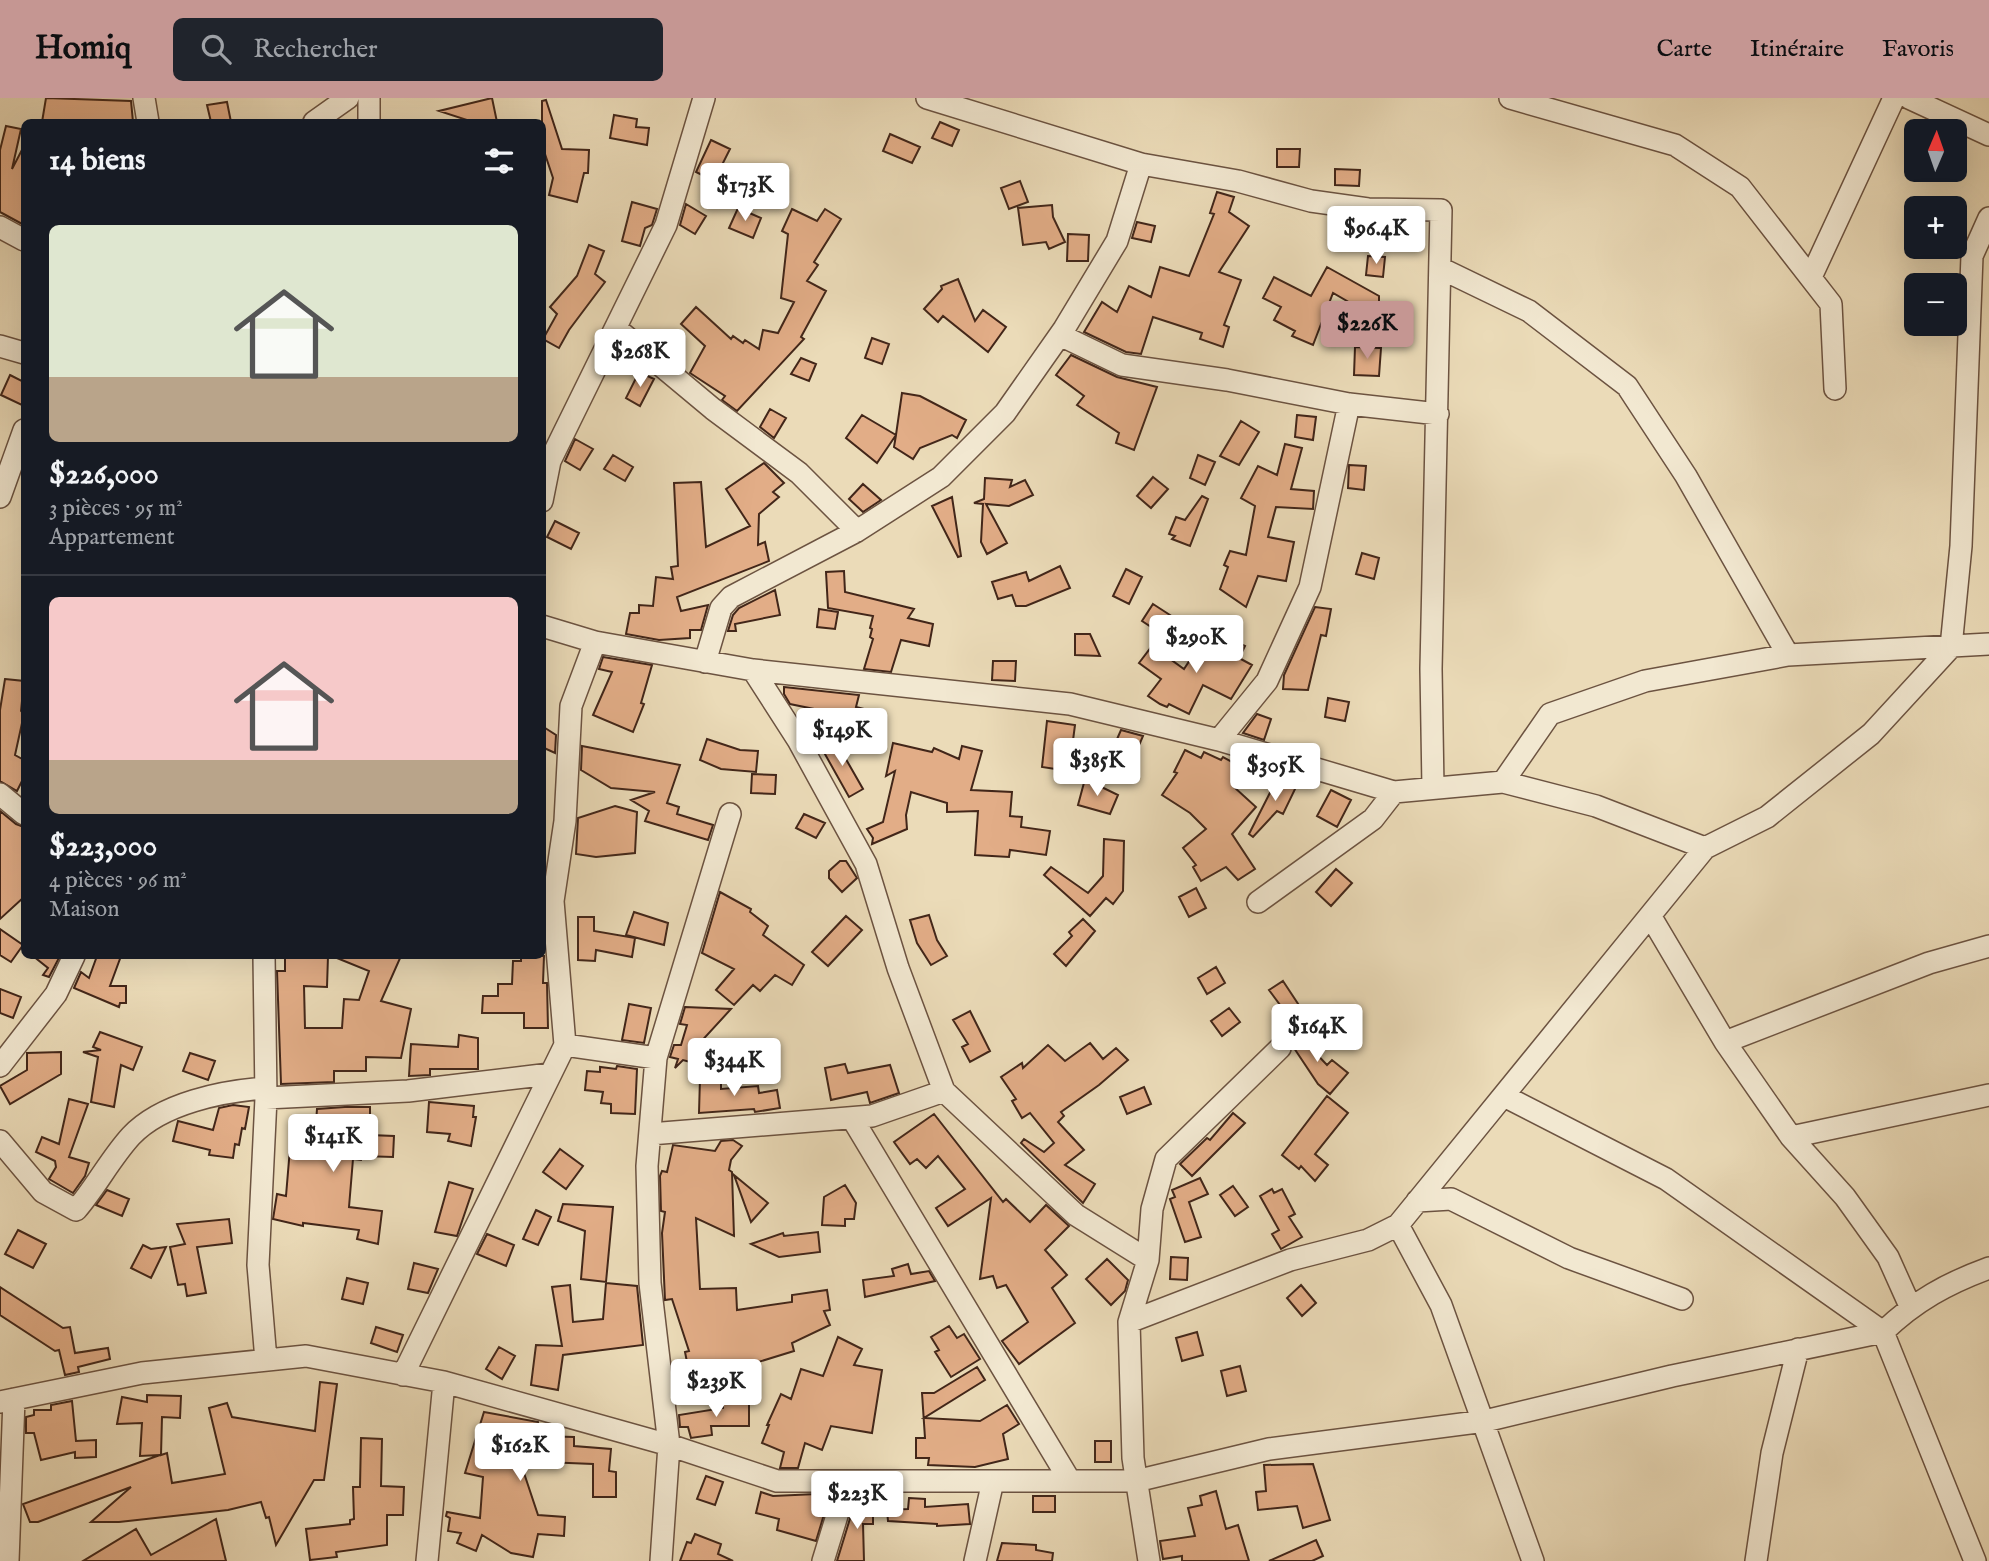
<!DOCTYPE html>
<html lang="fr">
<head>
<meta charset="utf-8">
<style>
  :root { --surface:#171b24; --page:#20242c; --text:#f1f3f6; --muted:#9ea1a6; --line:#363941; --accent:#c59692 }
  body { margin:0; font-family:"IM FELL English",serif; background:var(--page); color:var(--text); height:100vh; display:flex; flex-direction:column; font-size:26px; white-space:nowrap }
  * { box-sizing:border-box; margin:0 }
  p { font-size:23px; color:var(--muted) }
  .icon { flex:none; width:38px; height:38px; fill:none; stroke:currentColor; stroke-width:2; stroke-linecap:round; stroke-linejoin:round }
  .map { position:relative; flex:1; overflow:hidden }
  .drawer { position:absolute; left:21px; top:21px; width:525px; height:840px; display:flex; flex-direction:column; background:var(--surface); border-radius:10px; box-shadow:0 7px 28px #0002 }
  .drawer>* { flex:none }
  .needle { width:46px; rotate:2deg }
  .buttons { position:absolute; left:1904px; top:21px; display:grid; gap:14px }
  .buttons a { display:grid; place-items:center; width:63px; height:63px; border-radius:10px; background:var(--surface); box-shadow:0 7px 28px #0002; font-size:35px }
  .price { position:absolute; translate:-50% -60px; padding:0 16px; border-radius:7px; background:#fff; color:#222; font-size:23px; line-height:46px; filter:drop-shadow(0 2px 4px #0008) }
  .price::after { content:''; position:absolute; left:50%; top:42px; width:21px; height:16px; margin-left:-10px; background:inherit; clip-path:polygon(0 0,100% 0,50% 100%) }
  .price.active { background:var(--accent); color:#111 }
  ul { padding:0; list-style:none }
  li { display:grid; align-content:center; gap:14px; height:371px; padding:0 28px }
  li+li { border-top:2px solid var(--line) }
  li span { display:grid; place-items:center; height:217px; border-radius:10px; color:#555 }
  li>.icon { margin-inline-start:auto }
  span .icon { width:126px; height:126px; fill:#fffc; stroke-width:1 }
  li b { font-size:30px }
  h2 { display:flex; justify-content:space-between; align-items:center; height:84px; padding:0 28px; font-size:30px }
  header { display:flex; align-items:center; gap:42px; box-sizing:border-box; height:98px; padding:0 35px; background:var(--accent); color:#111 }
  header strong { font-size:33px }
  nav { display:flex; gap:38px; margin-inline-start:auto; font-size:24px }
  .search { width:490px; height:63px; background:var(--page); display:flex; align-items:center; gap:18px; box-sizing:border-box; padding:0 24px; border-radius:10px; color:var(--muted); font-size:26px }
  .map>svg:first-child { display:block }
  .building { fill:#e2ad87; stroke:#422619; stroke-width:2 }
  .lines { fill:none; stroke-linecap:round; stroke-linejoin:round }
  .minor-casing { stroke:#6c5341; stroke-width:24 }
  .minor { stroke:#f2e8d1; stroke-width:21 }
</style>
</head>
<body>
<header>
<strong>Homiq</strong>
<div class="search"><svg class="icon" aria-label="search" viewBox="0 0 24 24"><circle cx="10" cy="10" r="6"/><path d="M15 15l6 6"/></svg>Rechercher</div>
<nav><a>Carte</a><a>Itinéraire</a><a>Favoris</a></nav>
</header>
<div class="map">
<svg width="1989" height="1463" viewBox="0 0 1989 1463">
  <rect width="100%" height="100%" fill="#ebdbb8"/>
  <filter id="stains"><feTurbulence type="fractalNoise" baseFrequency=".00286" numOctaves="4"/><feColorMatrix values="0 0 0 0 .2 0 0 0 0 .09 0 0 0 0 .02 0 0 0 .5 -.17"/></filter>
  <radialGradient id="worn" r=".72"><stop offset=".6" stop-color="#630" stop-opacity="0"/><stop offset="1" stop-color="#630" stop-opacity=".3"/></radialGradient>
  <path class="building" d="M46,0L131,3L133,24H42Z
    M492,0L497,24H473L439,13Z
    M546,2L562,51L589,52L588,75H584L577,104L549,97L553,80L542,47V3Z
    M227,4L231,24H211L207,7Z
    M614,17L637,21L636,29L649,30L647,47L610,40Z
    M940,24L959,32L952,48L932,40Z
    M6,28L21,31L12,71L24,48V127L0,114V52Z
    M890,36L920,49L912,65L883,53Z
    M711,42L730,51L714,83L696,74Z
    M1277,51H1300L1299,69H1277Z
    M1335,71L1360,72L1359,88L1335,87Z
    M1020,83L1028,104L1009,111L1001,90Z
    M1217,94L1234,99L1229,114L1249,128L1219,174L1241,182L1224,227L1229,229L1223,249L1200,241L1202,235L1153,219L1141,256L1126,254L1084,234L1102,204L1117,214L1129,188L1151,199L1160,169L1189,178L1214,116L1210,115Z
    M632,104L657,111L652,127L645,130L640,148L622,143Z
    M686,106L706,118L695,136L680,127Z
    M1052,107L1053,119L1065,144L1049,151L1046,144L1023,147L1018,110Z
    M738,110L761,120L753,140L729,130Z
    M792,111L817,123L825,111L841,121L814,164L818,167L807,183L826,193L801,239L804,241L737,313L722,302L725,298L690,275L705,248L681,226L696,209L731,241L733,238L743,245L745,242L759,251L763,232L778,235L794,204L781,200L788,136L782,133Z
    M1137,124L1155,128L1151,144L1132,140Z
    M1068,136L1089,137L1088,163H1067Z
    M589,147L604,153L595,176L605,184L569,232L559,250L543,241L557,216L550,209L577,178Z
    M1368,158L1385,159L1383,179L1366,177Z
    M1327,169L1379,198V209L1366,214L1333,195L1313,247L1292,238L1295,233L1274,222L1281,209L1263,200L1274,179L1311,198Z
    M958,181L975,223L983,212L1006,229L988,254L943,218L938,224L924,211L942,191L941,188Z
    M872,240L889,246L882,266L865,260Z
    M1355,249L1381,250L1379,278L1354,277Z
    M1071,257L1117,279L1157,289L1134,352L1116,345L1119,335L1077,307L1084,298L1056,277Z
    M801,260L816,266L809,283L791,276Z
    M639,274L654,281L640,308L626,300Z
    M10,277L24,284V308L1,297Z
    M902,295L920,298L966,322L957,340L952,337L920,350L913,361L894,349L896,337L877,365L846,340L862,317L896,337Z
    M770,311L786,320L774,340L760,329Z
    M1297,317L1316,319L1313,342L1295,339Z
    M1241,323L1259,334L1239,367L1220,358Z
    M575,341L593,351L580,372L565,363Z
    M1285,346L1302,350L1291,391L1314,393L1313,411L1276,409L1268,439L1294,444L1286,483L1258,478L1246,509L1220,491L1228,469L1224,467L1230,453L1246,457L1255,408L1241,400L1258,368L1277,377Z
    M613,357L633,369L625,383L604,371Z
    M1198,357L1215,364L1205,387L1190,380Z
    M764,365L784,385L773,394L779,399L759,416L758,447L765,444L769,463L677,499L681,513L708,507L701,532H690V540L659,542L626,536L630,515H639V507L653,508L656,479L673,481L671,469L678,468L674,385L701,384L706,449L750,428L726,391Z
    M1349,367L1366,368L1364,392L1348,390Z
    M1153,379L1168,391L1151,410L1137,398Z
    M985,380L1012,382L1010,389L1025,382L1033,397L1009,408L986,406L1007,445L987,456L981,444L983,406L974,405L984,401Z
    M863,386L881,402L863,414L849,401Z
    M1202,398L1208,401L1190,448L1172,441L1175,438L1169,436L1176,419L1185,422Z
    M952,399L961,458L958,459L932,408Z
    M555,423L579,435L571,451L547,439Z
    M1362,455L1379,460L1374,481L1356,476Z
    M1060,468L1070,490L1026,508H1016L1012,497L998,501L992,484L1026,474L1029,483Z
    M1126,471L1142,479L1129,506L1113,498Z
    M844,473L845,494L914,511L908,520L933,526L929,548L901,542L891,574L864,571L873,541L870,539L872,531L870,530L873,518L828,510L826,474Z
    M775,492L780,517L735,526L736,533H728L733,517L739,510Z
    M1153,506L1173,519L1162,536L1142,523Z
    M1315,509L1331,511L1326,538L1321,537L1308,592L1283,591L1284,577Z
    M819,511L838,514L835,531L817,529Z
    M1075,536H1090L1100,558L1075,557Z
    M1230,541L1245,548L1239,560L1252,567L1231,601L1203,587L1189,616L1169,606L1167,609L1160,606L1148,598L1161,581L1139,565L1152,548L1184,571L1199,548L1220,561Z
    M603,559L652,567L641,605L644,606L633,634L593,617L612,574L599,571Z
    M993,563H1016L1015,583L992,582Z
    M5,581L24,583L21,613L24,616L15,657L24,662V679L17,693L0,683V612Z
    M784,589L859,597L856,609L868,612L859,645L832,638L834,615L790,606L784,596Z
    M1328,600L1349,604L1345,623L1325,619Z
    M1257,616L1271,621L1264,642L1243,635Z
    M1047,623L1075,627L1069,673L1042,669Z
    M542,628L556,637L555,655L542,649Z
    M1121,632L1143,638L1135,657L1114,648Z
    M707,641L740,652L758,653L756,674L721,671L700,662Z
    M835,642L863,691L849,699L821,649Z
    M893,645L932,654L934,650L959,661L962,648L982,653L971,692L1012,694L1010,718L1022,719L1021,729L1050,733L1046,757L1010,752L1009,759L975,757L978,713L947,714V705L911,694L906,717L907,731L872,746L873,740L867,731L883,724L895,673L886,678Z
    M582,648L680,667L667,705L679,709L677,716L713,727L708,742L645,723L649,713L631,702L655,694L611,690L581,672Z
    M1185,652L1201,660L1204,654L1221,662L1223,659L1243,670L1234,689L1256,709L1232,736L1255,771L1238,782L1226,769L1201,783L1193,769L1196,767L1183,750L1206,731L1190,715L1162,697L1177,675L1174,674Z
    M752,676L776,677L775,696L751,695Z
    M1279,677L1297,687L1283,716L1277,713L1253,739L1249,736Z
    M1085,681L1118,697L1110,716L1078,707Z
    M1331,692L1351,702L1337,729L1317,718Z
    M615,708L637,714L635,755L596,759L576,756L578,720Z
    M0,713L16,726L24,729V799L0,821Z
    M804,716L825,725L816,740L796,730Z
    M1104,741L1124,743L1123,793L1113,806L1106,800L1090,818L1044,777L1051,769L1088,795L1103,778Z
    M840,763H846L857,780L842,794L829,780V773Z
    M1336,771L1352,785L1331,808L1316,794Z
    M1196,790L1206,810L1189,819L1179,799Z
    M720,794L751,811L750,814L768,828L763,837L804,867L792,887L775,877L760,893L753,887L734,907L716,892L734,871L702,855Z
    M634,814L668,825L664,847L626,837Z
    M929,817L937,842L947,858L931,867L917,845L910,822Z
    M846,818L862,832L828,868L812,854Z
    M578,819H594V833L635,840L632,859L596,852L595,863L578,862Z
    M1083,821L1095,833L1066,868L1054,856L1072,838L1069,834Z
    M0,831L23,847L11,864L0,857Z
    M33,858H60L49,879L43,877L48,870Z
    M97,858H121L110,888H126V905H120L119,909L74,890L81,874L89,880Z
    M285,858H328L327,889L304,888L305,930H342L344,901L359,902L369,873L332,858H401L381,903L411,911L401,960L366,959V973H334V984L281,986L277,873H285Z
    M521,858H544L543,885H547L548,930H524V915H482L483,898H498V886H512L513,863H521Z
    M1216,869L1225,885L1207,896L1198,880Z
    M1283,883L1314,930L1303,938L1269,892Z
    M0,891L21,899L13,920L0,915Z
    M629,906L651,910L644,945L622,942Z
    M685,909L731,911L696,949L716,950L714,977L693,976L694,965L683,962L675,970L678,961L670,959L674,947H681L687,927L680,926Z
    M1229,910L1240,924L1222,938L1211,923Z
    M970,913L990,953L970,964L962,949L968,946L953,922Z
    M1291,929L1327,967L1332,962L1348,975L1330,996L1318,986L1284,935Z
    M100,934L142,949L133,972L121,967L114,1009L91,1004L98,959L83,954L101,952L93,949Z
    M459,937L478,940V971H430V977L409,978L411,946L458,949Z
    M1090,945L1103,961L1116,950L1128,962L1099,987L1061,1014L1064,1018L1058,1024L1084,1052L1065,1067L1095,1086L1083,1105L1021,1045L1024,1041L1044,1054L1054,1045L1030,1015L1022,1020L1012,1003L1016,1001L1001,979L1022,965L1023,970L1048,947L1065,963Z
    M61,954V976L10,1006L0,988L27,972V955Z
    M190,955L215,963L208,982L183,973Z
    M845,966L848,975L890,967L899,995L870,1005L867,994L831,1002L825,970Z
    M617,968L637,971L635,1016L611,1015V1006L601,1005L603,994L585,992L587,973L600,974V969L616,971Z
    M700,980H721V991L758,988L759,995L777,992L780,1010L755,1014L754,1011L699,1015Z
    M1144,989L1151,1006L1127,1016L1120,999Z
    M1327,998L1348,1015L1315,1056L1328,1067L1315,1083L1301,1068L1299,1071L1282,1057Z
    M69,1001L88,1006L69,1059L89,1065L85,1078L73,1095L49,1081L56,1069L55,1063L36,1054L42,1039L59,1046Z
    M429,1004L474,1008L473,1019H476L471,1048L448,1043L450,1036L427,1034Z
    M233,1007L249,1009L245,1031L242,1030L239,1047L235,1046L233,1060L209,1057L210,1052L173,1043L178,1023L213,1032L219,1010Z
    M345,1009H370V1037L394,1038L393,1059L362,1058L361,1062L353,1061L349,1109L382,1113L378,1146L357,1141L359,1132L303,1125V1128L273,1121L277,1096L286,1098L290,1050L314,1052L317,1011Z
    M1233,1015L1245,1025L1192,1078L1180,1066L1207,1040L1210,1042Z
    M934,1016L1003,1104L1006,1101L1030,1124L1046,1107L1069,1128L1045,1152L1067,1177L1052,1190L1075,1225L1019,1266L1002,1243L1028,1224L1006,1187L997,1190L993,1178L980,1181L991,1100L948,1128L936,1110L965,1091L938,1058L926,1070L917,1061L910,1066L894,1044Z
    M733,1042L742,1048L731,1062L729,1072L732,1074L734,1138L696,1120L700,1191L736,1190L737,1212L792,1204V1197L827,1192L830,1212L824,1213L830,1227L792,1245L794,1253L739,1270L737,1264L689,1274L685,1254L689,1253L672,1201L665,1202L662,1135L665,1114L661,1113L660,1078L662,1073L667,1074L673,1047L715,1053L721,1043Z
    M560,1051L583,1068L566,1091L543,1074Z
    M734,1077L768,1105L751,1124Z
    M1200,1080L1208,1096L1189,1104L1201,1139L1185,1144L1170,1101L1175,1099L1172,1092Z
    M449,1084L473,1091L457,1138L435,1134Z
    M845,1087L856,1105L854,1121H845V1128L822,1127L824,1099Z
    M1233,1088L1248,1109L1235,1118L1220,1097Z
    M1272,1091L1274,1095L1282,1091L1295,1116L1289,1119L1302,1139L1281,1151L1272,1136L1279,1132L1260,1098Z
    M107,1092L129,1101L122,1118L96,1107Z
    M563,1106L613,1109L606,1184L581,1181L585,1133L558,1123Z
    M536,1112L551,1119L538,1147L523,1141Z
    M229,1121L232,1145L197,1149L206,1195L187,1198L185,1186L178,1187L170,1149L185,1146L177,1126Z
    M18,1132L46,1146L33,1170L5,1156Z
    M818,1134L820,1154L779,1159L751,1146L783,1135L784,1138Z
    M487,1136L514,1147L506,1168L477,1156Z
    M143,1147L151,1151L166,1149L151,1180L131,1170Z
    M1171,1159L1188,1160L1187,1182L1170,1181Z
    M1107,1161L1128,1182L1125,1193L1111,1207L1086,1181Z
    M414,1165L438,1171L428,1195L408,1191Z
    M908,1166L911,1176L929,1173L935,1183L865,1199L863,1182L894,1178L892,1171Z
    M347,1180L368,1185L363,1206L342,1201Z
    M606,1185L637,1188L643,1247L563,1257L558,1292L531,1287L536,1247L562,1248L552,1189L570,1187L573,1224L603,1221Z
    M1301,1187L1316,1205L1302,1218L1287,1200Z
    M0,1189L63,1230L70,1229L75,1255L108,1250L110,1261L78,1269L79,1274L65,1277L59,1252L55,1253L0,1217Z
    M949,1228L957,1240L964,1236L980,1261L951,1279L935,1254L939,1252L931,1239Z
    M376,1229L403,1237L397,1254L371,1245Z
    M1197,1234L1203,1257L1182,1263L1176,1240Z
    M838,1239L862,1251L854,1267L882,1272L872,1335L831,1328L822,1352L805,1345L798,1370H780L784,1354L762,1345L769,1327H767L781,1296L791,1301L801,1271L823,1278Z
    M499,1249L515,1258L502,1281L486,1271Z
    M1240,1268L1246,1293L1227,1298L1221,1273Z
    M977,1269L985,1282L924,1320L980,1323L1007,1307L1019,1326L1003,1336L1008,1361L975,1369L928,1367L929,1360H916V1340H925L922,1295H934Z
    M320,1284L337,1286L324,1382H314L276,1447L269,1419L266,1420L261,1404L228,1412L119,1424H91L131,1389L38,1424H30L23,1406L160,1357L140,1358L142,1325L117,1326L122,1299L147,1304V1297L181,1298L180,1320L162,1319L161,1357L167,1355L172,1385L225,1376L209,1310L227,1305L232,1319L315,1333Z
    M72,1303L76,1343L96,1342V1359L75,1360V1354L41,1362L34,1335H26V1319L34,1317V1312H51V1307Z
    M723,1305H749V1328H711L712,1337L691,1340L688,1329H680L679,1317L723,1310Z
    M484,1314L538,1324V1338L574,1339V1348L611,1351L609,1373L616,1374V1399H593V1366L520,1363L538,1417L565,1419L564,1438L538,1436L533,1459L511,1455L482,1437L476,1453L457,1445L461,1435L448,1433L450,1420L446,1418L447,1414L480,1420L483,1379L465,1375Z
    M361,1340L382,1341L381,1388L404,1389L403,1417H387V1447L336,1454L337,1459L310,1462L306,1431L350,1426V1422L354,1421L353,1389H360Z
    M1095,1343H1111V1364H1095Z
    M1313,1366L1330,1422L1303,1430L1297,1408L1258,1412L1256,1394L1266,1393L1264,1367Z
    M706,1378L723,1384L715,1407L697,1401Z
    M1216,1393L1226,1431L1238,1427L1249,1463H1182V1458L1163,1461L1160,1443L1195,1438L1188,1410L1202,1407L1200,1398Z
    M761,1394L773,1398L817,1396L829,1400L816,1443L777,1432L779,1421L756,1415Z
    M1033,1398H1055V1414H1033Z
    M909,1400L925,1401V1409L968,1406L970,1426L937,1428V1426L888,1423L887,1412L908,1411Z
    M856,1401H873V1426H863L864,1463H837Z
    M216,1421L226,1463H83L136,1431L151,1457Z
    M695,1436L721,1446L718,1456L733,1463H680L687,1444L691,1445Z
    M1316,1442L1323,1458L1312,1463H1269Z
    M1002,1445L1036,1447V1452L1053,1455L1052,1463H997Z"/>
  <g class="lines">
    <g class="minor-casing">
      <path id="minor" d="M144,0L148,24
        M927,0L1141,66L1238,83L1311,103L1368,111L1441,112L1431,571L1433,690
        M1510,0L1675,47L1740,89L1831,206L1835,291
        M1909,0L1989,37
        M314,24L348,0
        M369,24V0
        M0,129L24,142
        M1440,170L1529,213L1627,288L1686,378L1788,557
        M1811,179L1894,0
        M617,231L713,311L799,375L857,433
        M1060,237L1122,267L1227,282L1349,306L1438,316
        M0,248L24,255
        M0,399L24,332
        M542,403L550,363L666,127L704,0
        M542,528L595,544L753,572L1070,606L1219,642L1394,694L1503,684L1596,708L1705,750
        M705,564L721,510L731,499L857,433L941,379L1005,315L1064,231L1117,143L1141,66
        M753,572L798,642L866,766L898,870L944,993L1076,1117L1148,1162
        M1219,642L1267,583L1310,489L1349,306
        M1503,684L1550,616L1645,583L1788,557L1989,546
        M0,696L24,716
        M730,716L656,960L647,1068L650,1185L669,1347L777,1383H1136L1269,1351L1485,1323L1672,1278L1883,1234L1975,1463
        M1258,804L1373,721L1394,694
        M1651,819L1725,944L1929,865L1989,848
        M264,858L266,1000L258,1167L266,1262
        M1725,944L1791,1039L1845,1099L1888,1159L1910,1208
        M565,947L656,960
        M0,968L56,896L74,858
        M1504,998L1666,1081L1883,1234C1915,1203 1948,1185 1989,1170
        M266,1000L408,993L550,976
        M852,1020L1070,1383
        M650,1036L872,1018L944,993
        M1791,1039L1989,997
        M0,1043L43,1094L76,1112C96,1089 110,1061 131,1038C162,1005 223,993 266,990
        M1417,1103L1451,1101L1569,1160L1682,1201
        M1129,1224L1290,1162L1368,1142L1398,1127
        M403,1277L565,947L553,803L565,723L571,608L595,544
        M0,1304L142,1275L306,1258L444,1284L669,1347L661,1463
        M8,1463L14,1301
        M427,1463L444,1284
        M823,1463L847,1385
        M975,1463L993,1383
        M1149,1463L1133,1360L1129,1224L1148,1162L1152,1111L1166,1061L1280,950
        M1533,1463L1441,1207L1398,1127L1705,750L1767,719L1871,636L1951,549L1961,448L1972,158L1989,120
        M1756,1463L1772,1355L1798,1251"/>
    </g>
    <use href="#minor" class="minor"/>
  </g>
  <rect width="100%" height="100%" filter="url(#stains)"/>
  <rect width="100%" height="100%" fill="url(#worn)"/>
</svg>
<div class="buttons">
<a><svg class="needle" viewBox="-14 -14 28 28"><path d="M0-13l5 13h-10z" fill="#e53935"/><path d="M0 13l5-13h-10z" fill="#9ea1a6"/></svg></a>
<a>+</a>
<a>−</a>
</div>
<b class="price" style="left:745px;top:125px">$173K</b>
<b class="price" style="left:1376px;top:168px">$96.4K</b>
<b class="price active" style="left:1367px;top:263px">$226K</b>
<b class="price" style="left:640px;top:291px">$268K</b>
<b class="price" style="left:1196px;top:577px">$290K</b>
<b class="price" style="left:842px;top:670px">$149K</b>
<b class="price" style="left:1097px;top:700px">$385K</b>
<b class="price" style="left:1275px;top:705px">$305K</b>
<b class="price" style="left:1317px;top:966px">$164K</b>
<b class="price" style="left:734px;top:1000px">$344K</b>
<b class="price" style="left:333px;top:1076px">$141K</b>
<b class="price" style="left:716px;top:1321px">$239K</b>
<b class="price" style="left:520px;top:1385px">$162K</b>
<b class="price" style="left:857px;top:1433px">$223K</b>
<section class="drawer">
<h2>14 biens<svg class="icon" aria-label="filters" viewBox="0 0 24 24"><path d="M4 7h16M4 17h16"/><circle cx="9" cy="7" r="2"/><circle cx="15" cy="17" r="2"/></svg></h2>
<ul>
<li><span style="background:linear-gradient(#dfe7d0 70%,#b9a48a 0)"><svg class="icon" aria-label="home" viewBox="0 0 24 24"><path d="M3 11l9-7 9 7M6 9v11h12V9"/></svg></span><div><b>$226,000</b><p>3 pièces · 95 m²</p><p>Appartement</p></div></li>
<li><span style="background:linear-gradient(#f6c9c9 75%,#b9a48a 0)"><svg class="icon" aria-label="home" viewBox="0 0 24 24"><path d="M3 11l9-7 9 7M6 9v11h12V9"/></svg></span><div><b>$223,000</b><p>4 pièces · 96 m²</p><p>Maison</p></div></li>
</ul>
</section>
</div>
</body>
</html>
